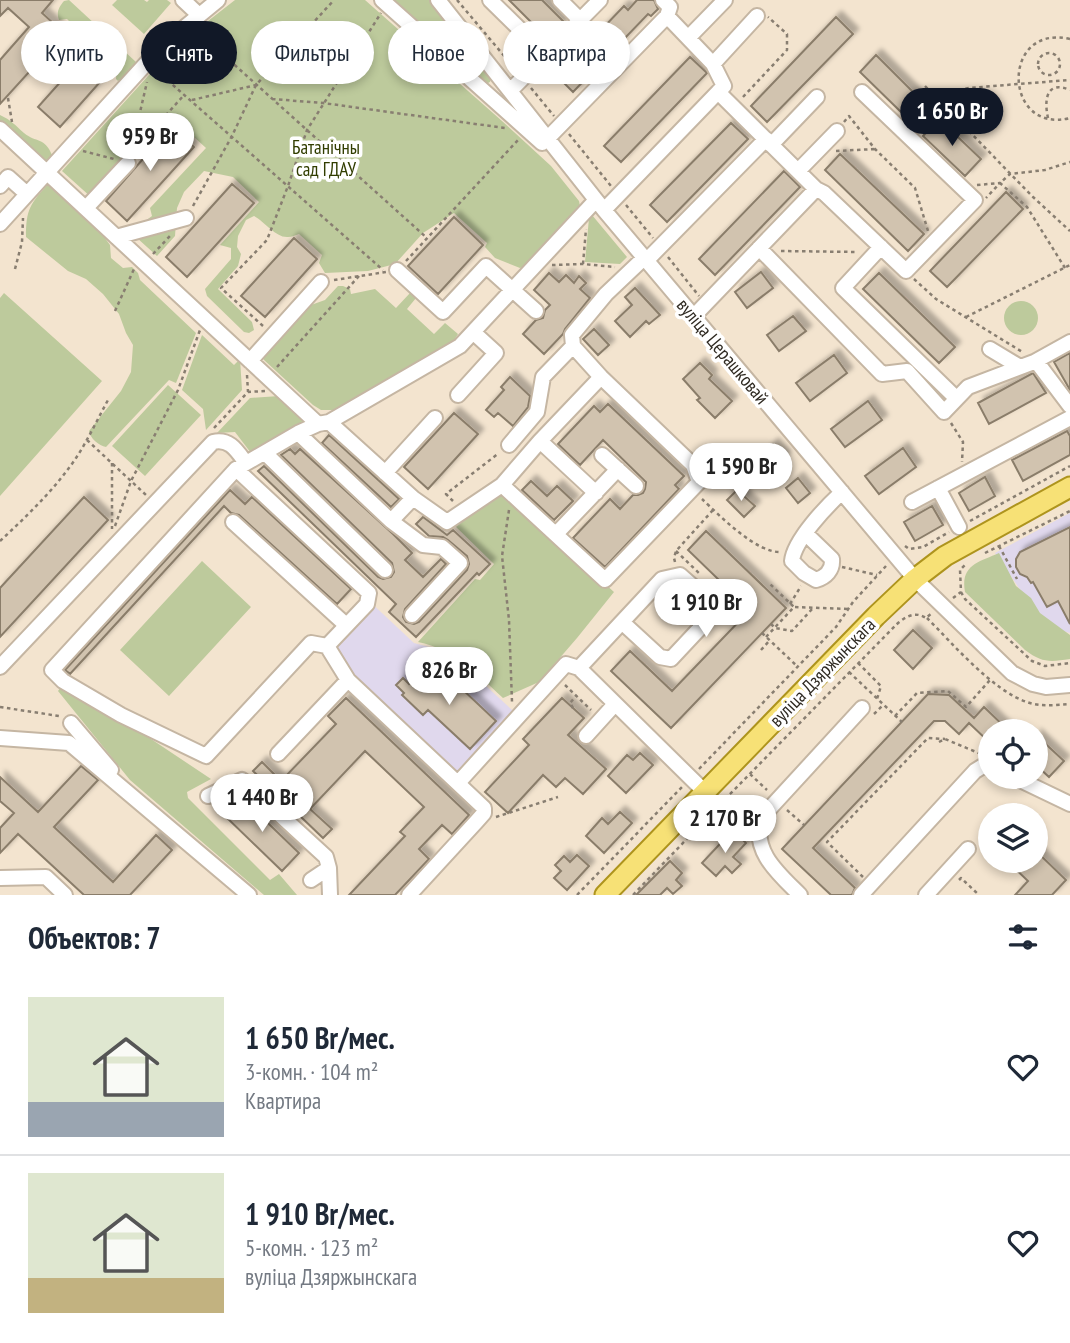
<!DOCTYPE html>
<html lang="ru">
<head>
<meta charset="utf-8">
<style>
  :root { --surface:#fff; --page:#f6f6f7; --text:#1f2937; --muted:#747a83; --line:#e0e1e3; --accent:#111827 }
  body { margin:0; font-family:"PT Sans Narrow",sans-serif; background:var(--page); color:var(--text); height:100vh; display:flex; flex-direction:column; font-size:26px; white-space:nowrap }
  * { box-sizing:border-box; margin:0 }
  p { font-size:23px; color:var(--muted) }
  .icon { flex:none; width:38px; height:38px; fill:none; stroke:currentColor; stroke-width:2; stroke-linecap:round; stroke-linejoin:round }
  .map { position:relative; height:895px; overflow:hidden }
  .drawer { display:flex; flex-direction:column; background:var(--surface); flex:1 }
  .drawer>* { flex:none }
  .hud { position:absolute; left:21px; top:21px; width:700px; height:63px; display:flex; gap:14px }
  .fabs { position:absolute; left:978px; top:719px; display:grid; gap:14px }
  .fabs a { display:grid; place-items:center; width:70px; height:70px; border-radius:50%; background:var(--surface); box-shadow:0 4px 10px #0003; font-size:35px }
  .price { position:absolute; translate:-50% -60px; padding:0 16px; border-radius:24px; background:#fff; color:#222; font-size:23px; line-height:46px; filter:drop-shadow(0 2px 4px #0008) }
  .price::after { content:''; position:absolute; left:50%; top:42px; width:21px; height:16px; margin-left:-10px; background:inherit; clip-path:polygon(0 0,100% 0,50% 100%) }
  .price.active { background:var(--accent); color:#fff }
  ul { padding:0; list-style:none }
  li { display:flex; align-items:center; gap:21px; height:175px; padding:0 28px }
  li+li { border-top:2px solid var(--line) }
  li span { display:grid; place-items:center; flex:none; width:196px; height:140px; border-radius:0px; color:#555 }
  li>.icon { margin-inline-start:auto }
  span .icon { width:84px; height:84px; fill:#fffc; stroke-width:1 }
  li b { font-size:30px }
  h2 { display:flex; justify-content:space-between; align-items:center; height:84px; padding:0 28px; font-size:30px }
  .chip { padding:0 24px; border-radius:32px; background:var(--surface); box-shadow:0 4px 10px #0003; font-size:24px; line-height:63px }
  .chip.active { background:var(--accent); color:#fff }
  .map>svg:first-child { display:block }
  .commercial { fill:#e0d8ed }
  .green { fill:#bdca9c }
  .building { fill:#d1c3af; stroke:#8a7d6a; stroke-width:2; filter:url(#shadow) }
  .lines { fill:none; stroke-linecap:round; stroke-linejoin:round }
  .minor-casing { stroke:#c5b6a3; stroke-width:18 }
  .major-casing { stroke:#ae941d; stroke-width:23 }
  .path { stroke:#887e71; stroke-width:2.5; stroke-dasharray:3.5 3.5; stroke-linecap:butt }
  .minor { stroke:#fff; stroke-width:14 }
  .major { stroke:#f7e176; stroke-width:19 }
  .labels { text-anchor:middle; stroke-width:7; stroke-linejoin:round; paint-order:stroke }
  .park-label { font-size:19px; fill:#313d00; stroke:#fff }
  .street-label { font-size:19px; fill:#2f2a22; stroke:#fff }
</style>
</head>
<body>
<div class="map">
<svg width="1070" height="895" viewBox="0 0 1070 895">
  <defs>
    <filter id="shadow"><feDropShadow dx="5.5" dy="-5.5" stdDeviation="2" flood-color="#0004"/></filter>
  </defs>
  <rect width="100%" height="100%" fill="#f3e4cf"/>
  <path class="commercial" d="M1070,513V633L1045,626L995,553Z
    M367,599L414,643L429,647L461,663L522,719L462,781L321,648Z"/>
  <path class="green" d="M69,0L136,62C131,70 127,77 118,81L116,79L117,65L91,42L75,37L72,32L73,25L67,19L59,20C56,12 59,7 64,1Z
    M117,0H144L147,2L149,0H167L171,3L144,34L112,5Z
    M235,0H365L502,121L551,166L579,201L580,206L579,210L531,264L520,268L495,258L485,247L487,243L454,213L423,233L395,264L368,271L325,273L319,263L322,255L299,234C295,235 292,237 288,237C276,238 265,222 254,216L246,220L238,236L237,247L241,254L238,266L218,289L252,322L254,330L249,333L244,332L207,296L205,289L231,259V248L220,245L259,202L233,177L204,171L184,192L177,208L175,236L157,256L137,238V227L152,216L150,208L206,148L170,115L92,198L62,171L167,55L181,42Z
    M389,0H433L492,75L490,82L484,85Z
    M0,115C11,120 15,125 24,133C36,143 45,137 52,155L43,164L0,125Z
    M49,183L102,234L110,245L111,258L123,268L132,267L138,273L140,280L196,333L176,383L169,380L106,447C99,446 90,438 89,431L121,391L131,372L133,345L126,333L119,314L103,294L86,279L68,271L26,237C26,209 30,204 49,183Z
    M592,215L627,257L620,264L585,262L589,218Z
    M338,286H343L350,289L351,294L375,289L396,308L410,293L416,298L407,309L434,334L445,323L458,334L453,342L447,346L336,410H321L313,405L264,360L263,357L311,305L325,300Z
    M4,293L102,381L0,496V298Z
    M1004 318a17 17 0 1 1 34 0a17 17 0 1 1-34 0Z
    M202,335L234,365L240,359L242,390L206,430L203,409L182,390Z
    M168,385L201,415L145,476L112,446Z
    M279,396L310,421L251,453L235,432L217,433L250,398Z
    M501,490L614,592L577,638L539,682L503,698C477,674 454,649 418,642L475,579L480,580L494,564L453,524Z
    M999,553L1016,586L1031,598L1040,613L1070,635V659C1050,662 1042,663 1025,650L965,592C960,565 979,562 999,553Z
    M202,561L251,607L169,696L120,650Z
    M63,684L136,729L211,779L187,792L188,798L270,880L279,874L297,895H264L130,780L58,691Z"/>
  <path class="building" d="M0,0H53L42,13L108,73L60,127L38,107L72,69L50,49L0,104V60L29,27L8,8L0,16Z
    M509,0H542L564,22L548,39Z
    M637,0H654L658,9L651,16L648,14L573,92L557,76L624,6L628,10Z
    M836,17L853,34L767,122L751,106Z
    M876,55L917,96L901,112L860,72Z
    M690,57L707,73L621,162L604,146Z
    M939,119L981,159L965,176L923,136Z
    M731,123L748,139L667,222L650,205Z
    M172,126L194,147L127,221L106,201Z
    M840,154L924,234L908,251L825,170Z
    M784,171L800,187L715,275L699,259Z
    M232,184L254,203L187,277L166,257Z
    M1006,192L1023,209L947,287L930,271Z
    M454,217L483,245L438,294L408,266Z
    M294,238L317,259L265,317L241,296Z
    M761,272L773,288L747,308L735,292Z
    M549,273L559,282L566,275L574,283L579,276L586,283L580,289L590,298L565,329L563,334L544,354L523,334L536,320L543,318L545,310L550,305L534,290Z
    M879,273L955,347L939,363L863,289Z
    M635,288L660,315L649,324L646,321L630,337L615,321L632,305L625,297Z
    M793,316L806,331L779,351L767,335Z
    M594,329L609,345L598,355L583,339Z
    M1070,353V390L1054,362Z
    M834,355L847,373L810,401L796,383Z
    M700,363L712,375L709,379L732,401L715,418L697,400L700,398L683,379Z
    M1033,373L1046,393L989,424L978,403Z
    M510,377L530,396L528,407L513,426L498,413L494,417L486,410L504,390L501,387Z
    M868,401L882,420L845,447L831,429Z
    M608,404L684,476L675,485L679,489L605,567L573,538L610,499L620,509L633,495H638L643,493L645,489L646,482L603,440L580,465L558,444L594,406L600,412Z
    M454,413L478,434L428,489L404,467Z
    M1067,431L1070,436V455L1023,481L1012,460Z
    M329,435L399,499L391,507L322,443Z
    M773,444L785,457L773,469L761,456Z
    M903,448L916,467L879,494L865,476Z
    M290,449L295,454L300,449L393,534L412,553L405,560L423,577L441,559L446,564L405,609L403,617L406,622L414,624L419,622L467,570L469,564L467,556L448,540L443,537L429,536L416,524L423,517L447,535L453,530L490,564L479,575L477,573L416,637L389,612L396,604L258,471L264,466L378,577L383,579L391,577L394,572L392,563L281,455Z
    M985,477L995,496L969,511L959,493Z
    M798,478L810,493L798,503L786,488Z
    M531,481L547,496L557,486L573,501L554,520L522,490Z
    M230,490L245,504L252,497L351,589L337,604L239,515L231,513L224,506L70,674L69,673L65,670Z
    M737,490L755,506L744,517L727,500Z
    M84,497L108,520L0,637V588Z
    M932,506L943,525L915,541L904,522Z
    M1070,527V624L1058,601L1047,607L1033,582L1031,583L1027,577L1020,574L1016,567V559L1020,552Z
    M706,531L786,608L671,728L611,671L630,651L672,691L750,610L688,550Z
    M913,630L932,648L913,669L894,650Z
    M443,671L496,721L470,749L428,710L423,715L402,695L404,693L396,685L403,678L409,684L415,677L427,688Z
    M928,694L949,695L974,718L984,707L1010,732H990V743L969,723L959,734L945,721H934L813,848L855,888L852,895H831L782,849Z
    M346,698L469,815L452,834L442,825L419,849L429,859L395,895H349L405,836L400,832L424,807L365,751L310,809L332,829L323,838L253,771L262,762L281,781L336,724L328,716Z
    M562,698L584,718L568,735L606,769L583,794L565,778L556,787L543,775L508,813L485,792L529,745L523,739Z
    M1036,735L1064,761L1049,777L1036,765Z
    M640,753L653,765L626,793L608,776L627,755L633,760Z
    M81,766L98,780L54,827L113,882L156,835L172,850L130,895H84L18,834L0,853V828L14,813L0,801V777L38,812Z
    M241,797L299,853L282,871L224,815Z
    M620,812L632,823L604,853L586,836L602,818L608,824Z
    M733,830L746,843L733,857L741,864L732,873L725,866L716,876L702,863Z
    M1036,851L1066,880L1052,895H1015L1028,881L1007,861H1036Z
    M577,855L589,866L567,890L554,878L561,871L555,865L564,856L570,862Z
    M670,861L682,873L676,880L682,886L673,894L667,888L660,895H636Z"/>
  <g class="lines">
    <g class="minor-casing">
      <path id="minor" d="M183,0L199,15
        M382,0L542,143
        M438,0L604,210L915,579L1012,673L1033,684L1046,687L1070,685
        M490,0L546,55
        M560,0L580,20
        M663,0L670,7L667,16
        M688,38L725,0
        M713,64L757,16
        M510,91L600,0
        M0,129L318,424
        M547,139L667,16L713,64L724,86L718,92
        M771,145L817,97
        M798,171L837,131
        M0,186L8,177L27,194
        M816,189L824,193L906,271L975,200L862,92
        M86,208L128,163
        M604,210L718,92L816,189L693,317
        M0,224L162,46L218,0
        M116,237L186,218
        M881,247L843,288L956,398
        M759,248L882,374L907,371L944,412L968,387L1034,362L1070,342
        M646,261L766,139
        M397,270L443,312L486,266L536,311
        M573,346L601,377L693,465L699,482L605,580L502,485L540,441L601,377
        M990,349L1020,367
        M250,361L321,282
        M1036,361L1070,406
        M458,395L496,353L473,332
        M329,422L413,498L447,522L502,485
        M298,433L391,521
        M540,441L596,493
        M509,445L537,412L543,377L573,346L572,335L606,294L644,258
        M265,453L385,570
        M602,455L636,486
        M236,469L369,593L367,604L327,646L348,680
        M385,473L435,418
        M938,488L959,527
        M912,502L1070,418
        M233,522L346,625
        M805,533L832,559C833,570 826,577 816,580L804,573L792,561C794,540 827,506 842,492
        M556,534L618,469
        M412,615L460,563L442,547L423,545L391,521L413,498
        M623,623L660,657L671,659L700,628V614
        M327,646L311,643L206,756L121,715L63,681L52,670L236,469L298,433L318,424L329,422L460,346L596,200
        M0,667L213,442C230,438 237,451 246,463
        M71,723L111,770
        M586,736L615,704
        M0,738L69,743L249,895
        M278,754L348,680L484,808V813L476,822L409,895
        M1014,777L1070,804
        M458,783L566,664L579,668
        M705,792L579,668L662,579L680,575L706,598
        M208,796L242,780L326,857L329,868
        M0,878L46,877L65,895
        M311,880L329,868L330,895
        M800,895C778,873 752,852 761,818L862,708
        M861,895L975,771L983,766L990,767
        M926,895L968,849"/>
    </g>
    <g class="major-casing">
      <path id="major" d="M605,895L876,616L915,579L945,556L1070,487"/>
    </g>
    <path class="path" d="M457,0L516,70
      M198,32L427,238
      M1070,39C1000,23 1003,135 1070,118
      M1038 64a11 11 0 1 1 22 0a11 11 0 1 1-22 0Z
      M157,71L383,270
      M925,86L1033,197L1070,231
      M531,88L554,116
      M743,97L787,50V34L768,17
      M8,98L12,122
      M272,99L323,103L505,128
      M192,100L256,85
      M1048,118C1044,100 1046,80 1070,90
      M844,122L849,116L875,149L915,188L928,231
      M915,123L938,98L951,92L969,88L1018,84L1070,80
      M569,134L611,186
      M83,151L114,159
      M131,151L147,82
      M836,151L875,149
      M133,152L184,95
      M977,185L1000,183L986,198
      M626,205L653,238
      M193,206L232,136L256,85L334,0
      M781,251L858,252
      M153,254L170,236
      M668,257L699,296
      M406,261L518,140
      M583,264L586,229
      M552,265L583,264L615,267
      M1065,268L1027,207L1000,183L1010,174L1045,170L1070,162
      M15,269L22,242L23,218
      M914,279L936,299L1024,353
      M334,280L386,272
      M115,311L134,269
      M966,317L1070,265
      M263,326L221,288L267,240L288,186L307,130L381,13
      M277,367L359,276
      M247,375L248,392
      M951,423L963,442L962,462
      M214,428L248,392L265,391
      M87,440L146,495
      M112,463V529
      M702,499C720,516 757,554 782,552
      M453,501L446,494L499,453
      M509,510L502,556L509,620L512,702
      M970,521L1070,466
      M115,526L131,481L178,390L200,330
      M0,541C27,516 53,491 74,461C87,442 97,420 108,400
      M905,546L909,549L923,547L949,532
      M999,546L1017,579
      M676,551L701,575
      M985,553L1070,511
      M675,562L674,558L676,551L713,510
      M842,567L877,575
      M716,589L744,616
      M961,592L965,599L1032,661L1045,666L1070,663
      M953,598L961,592L960,570L967,563
      M790,604L801,586
      M795,607L848,609
      M927,618C953,644 993,691 1027,702C1040,707 1056,705 1070,704
      M771,624L775,628L792,631L813,608
      M762,633L798,667
      M766,637L794,607L770,584
      M761,650L770,640
      M858,663L881,686L877,699
      M849,672L902,722
      M565,685L591,710
      M0,707L59,716
      M573,708L570,703L576,696
      M874,714L883,705
      M895,716L917,693L948,691L966,707L990,680
      M939,742L945,739L981,754
      M699,769L836,627L853,602L886,566
      M750,774L767,790
      M787,810L804,825
      M496,817L558,797
      M1036,848L1044,839
      M863,877L827,842L928,738L945,739
      M959,880L961,878L979,895
      M577,895L682,787
      M633,895L730,794L898,623C907,616 915,611 926,618L933,612"/>
    <use href="#minor" class="minor"/>
    <use href="#major" class="major"/>
  </g>
  <g class="labels">
    <g class="park-label">
      <text x="326" y="154">Батанічны<tspan x="326" dy="22">сад ГДАУ</tspan></text>
    </g>
    <g class="street-label">
      <text transform="translate(723 351) rotate(50)" y="7">вуліца Церашковай</text>
      <text transform="translate(822 672) rotate(-46)" y="7">вуліца Дзяржынскага</text>
    </g>
  </g>
</svg>
<div class="fabs">
<a><svg class="icon" aria-label="locate" viewBox="0 0 24 24"><circle cx="12" cy="12" r="6"/><path d="M12 2v4M12 18v4M2 12h4M18 12h4"/></svg></a>
<a><svg class="icon" aria-label="layers" viewBox="0 0 24 24"><path d="M12 4l9 5-9 5-9-5zM3 14l9 5 9-5"/></svg></a>
</div>
<b class="price active" style="left:952px;top:148px">1 650 Br</b>
<b class="price" style="left:150px;top:173px">959 Br</b>
<b class="price" style="left:741px;top:503px">1 590 Br</b>
<b class="price" style="left:706px;top:639px">1 910 Br</b>
<b class="price" style="left:449px;top:707px">826 Br</b>
<b class="price" style="left:262px;top:834px">1 440 Br</b>
<b class="price" style="left:725px;top:855px">2 170 Br</b>
<div class="hud">
<a class="chip">Купить</a>
<a class="chip active">Снять</a>
<a class="chip">Фильтры</a>
<a class="chip">Новое</a>
<a class="chip">Квартира</a>
</div>
</div>
<section class="drawer">
<h2>Объектов: 7<svg class="icon" aria-label="filters" viewBox="0 0 24 24"><path d="M4 7h16M4 17h16"/><circle cx="9" cy="7" r="2"/><circle cx="15" cy="17" r="2"/></svg></h2>
<ul>
<li><span style="background:linear-gradient(#dfe7d0 75%,#9aa5b1 0)"><svg class="icon" aria-label="home" viewBox="0 0 24 24"><path d="M3 11l9-7 9 7M6 9v11h12V9"/></svg></span><div><b>1 650 Br/мес.</b><p>3-комн. · 104 m²</p><p>Квартира</p></div><svg class="icon" aria-label="heart" viewBox="0 0 24 24"><path d="M12 20l-8-8c-3-5 5-10 8-4 3-6 11-1 8 4z"/></svg></li>
<li><span style="background:linear-gradient(#dfe7d0 75%,#c2b280 0)"><svg class="icon" aria-label="home" viewBox="0 0 24 24"><path d="M3 11l9-7 9 7M6 9v11h12V9"/></svg></span><div><b>1 910 Br/мес.</b><p>5-комн. · 123 m²</p><p>вуліца Дзяржынскага</p></div><svg class="icon" aria-label="heart" viewBox="0 0 24 24"><path d="M12 20l-8-8c-3-5 5-10 8-4 3-6 11-1 8 4z"/></svg></li>
</ul>
</section>
</body>
</html>
